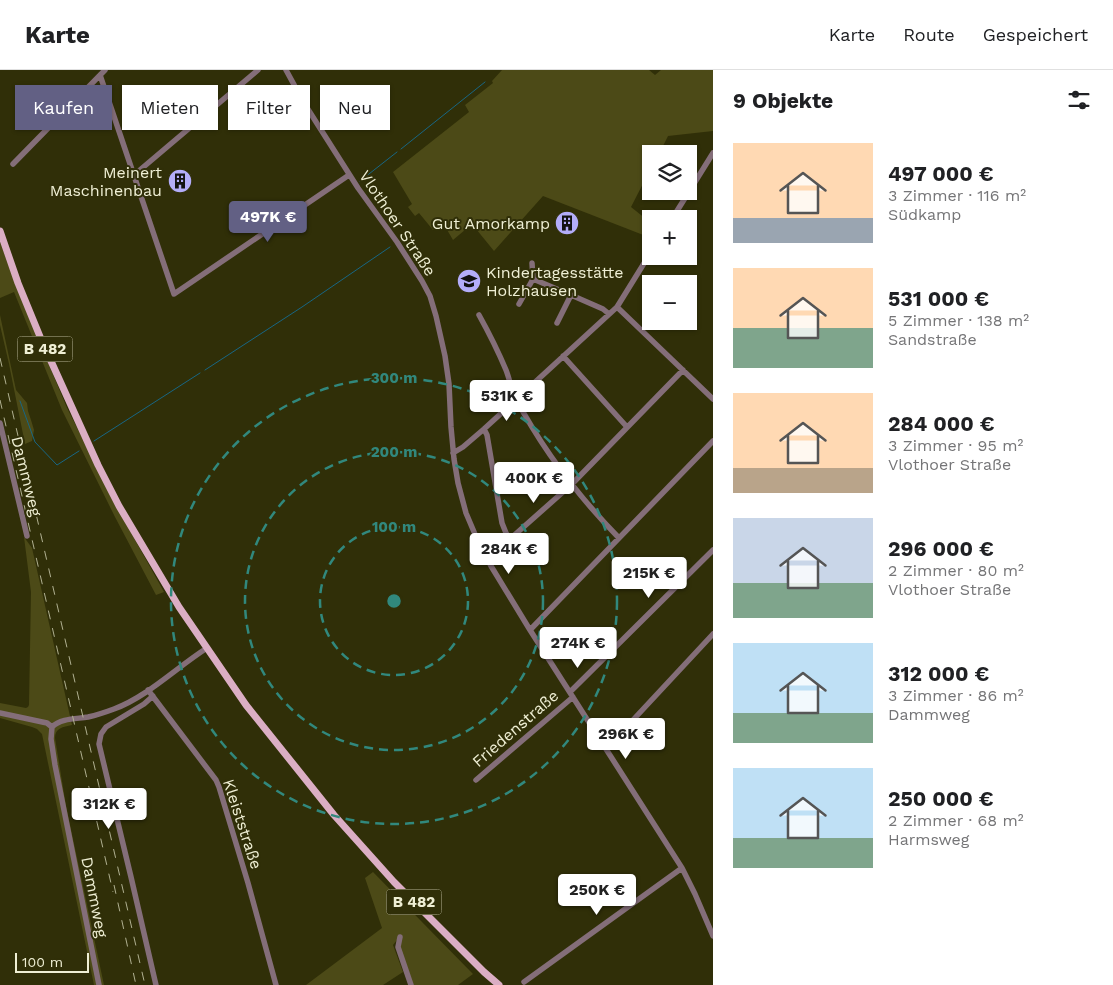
<!DOCTYPE html>
<html lang="de">
<head>
<meta charset="utf-8">
<style>
  :root { --surface:#fff; --page:#f2f2f2; --text:#202124; --muted:#757577; --line:#e0e0e0; --accent:#626084 }
  body { margin:0; font-family:"Work Sans",sans-serif; background:var(--page); color:var(--text); height:100vh; display:flex; flex-direction:column; font-size:19px; white-space:nowrap }
  * { box-sizing:border-box; margin:0 }
  p { font-size:16px; color:var(--muted) }
  .icon { flex:none; width:28px; height:28px; fill:none; stroke:currentColor; stroke-width:2; stroke-linecap:round; stroke-linejoin:round }
  .map { position:relative; flex:1; overflow:hidden }
  .panel { display:flex; flex-direction:column; background:var(--surface); width:400px }
  .panel>* { flex:none }
  .hud { position:absolute; left:15px; top:15px; width:475px; height:45px; display:flex; gap:10px }
  .tools { position:absolute; left:642px; top:75px; display:grid; gap:10px }
  .tools a { display:grid; place-items:center; width:55px; height:55px; border-radius:0px; background:var(--surface); box-shadow:0 1px 4px #0004; font-size:25px }
  .scale { position:absolute; left:15px; bottom:12px; width:74px; box-sizing:border-box; padding-left:5px; border:2px solid #efefd4; border-top:0; font-size:14px; line-height:18px; white-space:nowrap; color:#efefd4; -webkit-text-stroke:4px #302f08; paint-order:stroke }
  .price { position:absolute; translate:-50% -42px; padding:0 11px; border-radius:5px; background:#fff; color:#222; font-size:16px; line-height:32px; filter:drop-shadow(0 1px 2px #0008) }
  .price::after { content:''; position:absolute; left:50%; top:30px; width:15px; height:11px; margin-left:-8px; background:inherit; clip-path:polygon(0 0,100% 0,50% 100%) }
  .price.current { background:var(--accent); color:#fff }
  ul { padding:0; list-style:none }
  li { display:flex; align-items:center; gap:15px; height:125px; padding:0 20px }
  li span { display:grid; place-items:center; flex:none; width:140px; height:100px; border-radius:0px; color:#555 }
  li>.icon { margin-inline-start:auto }
  span .icon { width:60px; height:60px; fill:#fffc; stroke-width:1 }
  li b { font-size:21px }
  h2 { display:flex; justify-content:space-between; align-items:center; height:60px; padding:0 20px; font-size:21px }
  .chip { padding:0 18px; border-radius:0px; background:var(--surface); box-shadow:0 1px 4px #0004; font-size:18px; line-height:45px }
  .chip.current { background:var(--accent); color:#fff }
  header { display:flex; align-items:center; gap:30px; box-sizing:border-box; height:70px; padding:0 25px; background:var(--surface); border-bottom:1px solid var(--line) }
  header strong { font-size:24px }
  nav { display:flex; gap:28px; margin-inline-start:auto; font-size:18px }
  main { display:flex; flex:1; min-height:0 }
  .map>svg:first-child { display:block }
  .green { fill:#4c4a17 }
  .lines { fill:none; stroke-linecap:round; stroke-linejoin:round }
  .stream { stroke:#186683; stroke-width:1 }
  .minor { stroke:#846e79; stroke-width:5.5 }
  .major { stroke:#dbaec4; stroke-width:7 }
  .rail { stroke:#b1b192; stroke-width:1; stroke-dasharray:9 9; stroke-linecap:butt }
  .ring { fill:none; stroke:#31887d; stroke-width:2.5; stroke-dasharray:9 6 }
  .labels { text-anchor:middle; stroke-width:4; stroke-linejoin:round; paint-order:stroke }
  .shield { fill:#302f08; stroke:#b6b597; stroke-width:1 }
  .shield-label { font-size:15px; font-weight:bold; fill:#efefd4 }
  .poi-label { font-size:16px; fill:#efefd4; stroke:#302f08; text-anchor:end }
  .street-label { font-size:16px; fill:#efefd4; stroke:#302f08 }
  .centre { fill:#31887d; stroke:#302f08; stroke-width:2.5 }
  .ring-label { font-size:15px; text-anchor:middle; font-weight:bold; fill:#31887d; stroke:#302f08; stroke-width:4; stroke-linejoin:round; paint-order:stroke }
</style>
</head>
<body>
<header>
<strong>Karte</strong>
<nav><a>Karte</a><a>Route</a><a>Gespeichert</a></nav>
</header>
<main>
<div class="map">
<svg width="713" height="915" viewBox="0 0 713 915">
  <rect width="100%" height="100%" fill="#302f08"/>
  <path class="green" d="M502,0H649L655,5L661,0H713V61L668,66L659,84H651V98L631,137L651,153V168L543,126L494,181L472,154L453,170L446,158L433,160L419,143L415,146L408,137L412,134L393,102L469,42L465,35L493,13L492,11Z
    M0,172L18,221L67,338L120,443L164,522L156,525L115,447L62,340L14,222L0,228Z
    M0,245L16,320L27,333L28,341L31,350L34,360L32,371L25,374L9,294L0,255Z
    M24,467L32,478L72,655C63,657 55,658 55,668L66,736L104,915H94L42,664L37,659L32,657L0,648V633L26,638L28,637L29,635L31,522Z
    M373,802L473,904L458,915H413L397,870L393,875L403,902L383,915H306L382,858L365,808Z"/>
  <g class="lines">
    <path class="stream" d="M401,79L485,12
      M360,111L397,82
      M205,300L302,237L390,177
      M20,331L35,372L57,395L79,381
      M94,371L200,303"/>
    <path class="minor" d="M286,0L304,33L358,118L397,172L422,211L430,226L436,246L445,286L449,314L451,357L454,389L458,413L466,443L477,469L491,496L530,560L682,798L695,824L713,866
      M100,5L174,224L349,105
      M13,94L105,0
      M134,105L258,0
      M672,149L713,83
      M532,193L533,209
      M519,234L533,209L571,225
      M617,237L713,329
      M479,245C489,263 498,281 506,300C510,310 511,320 516,329C543,380 579,427 619,468
      M557,253L571,225L603,239L609,244
      M563,286L627,357
      M0,353L27,466
      M484,359L487,365L502,453L506,463L510,469L572,414L683,300
      M453,383L463,377L484,359L617,237L651,182
      M530,560L713,371
      M148,620L216,710L219,717L248,813L276,915
      M570,622L713,480
      M153,626L144,634L106,657L101,664L99,674L131,807L156,915
      M0,643L47,653L52,657
      M52,657L51,669L55,695L99,915
      M52,657C61,648 77,649 88,647C97,645 106,642 114,639C147,627 177,597 207,578
      M606,679L713,564
      M476,710L573,627
      M400,867L398,877L411,915
      M524,912L682,798"/>
    <path class="major" d="M0,161L18,213L41,269L98,395L119,436L179,537L246,635L334,745L394,812L484,902L499,915"/>
    <path class="rail" d="M0,288L145,915
      M0,330L113,822
      M114,815L136,915"/>
  </g>
  <g class="ring">
    <circle cx="394" cy="531" r="74"/>
    <circle cx="394" cy="531" r="149"/>
    <circle cx="394" cy="531" r="223"/>
  </g>
  <defs>
    <g id="building-disc" transform="scale(1.25)"><circle r="9.5" fill="#b3adf9" stroke="#302f08"/><path d="M-4-6H4V6H1V3H-1V6H-4ZM-2.5-4.3h1.7v1.8h-1.7ZM.8-4.3h1.7v1.8H.8ZM-2.5-1h1.7V.8h-1.7ZM.8-1h1.7V.8H.8Z" fill="#111"/></g>
    <g id="school-disc" transform="scale(1.25)"><circle r="9.5" fill="#b3adf9" stroke="#302f08"/><path d="M0-5L7-2L0 1L-7-2ZM-4 1L0 2.5L4 1V4Q0 6-4 4Z" fill="#111"/></g>
  </defs>
  <g fill-rule="evenodd">
    <use href="#building-disc" x="180" y="111"/>
    <use href="#building-disc" x="567" y="153"/>
    <use href="#school-disc" x="469" y="211"/>
  </g>
  <g class="labels">
    <g class="shield">
      <rect x="17.5" y="266.5" width="55" height="25" rx="4"/>
      <rect x="386.5" y="819.5" width="55" height="25" rx="4"/>
    </g>
    <g class="shield-label">
      <text x="45" y="284">B 482</text>
      <text x="414" y="837">B 482</text>
    </g>
    <g class="poi-label">
      <text x="162" y="108">Meinert<tspan x="162" dy="18">Maschinenbau</tspan></text>
      <text x="550" y="159">Gut Amorkamp</text>
      <text x="486" y="208" text-anchor="start">Kindertagesstätte<tspan x="486" dy="18">Holzhausen</tspan></text>
    </g>
    <g class="street-label">
      <text transform="translate(398 153) rotate(56)" y="6">Vlothoer Straße</text>
      <text transform="translate(27 406) rotate(76)" y="6">Dammweg</text>
      <text transform="translate(515 658) rotate(-41)" y="6">Friedenstraße</text>
      <text transform="translate(243 754) rotate(72)" y="6">Kleiststraße</text>
      <text transform="translate(95 827) rotate(79)" y="6">Dammweg</text>
    </g>
  </g>
  <circle cx="394" cy="531" r="8" class="centre"/>
  <g class="ring-label">
    <text x="394" y="313">300 m</text>
    <text x="394" y="387">200 m</text>
    <text x="394" y="462">100 m</text>
  </g>
</svg>
<div class="tools">
<a><svg class="icon" aria-label="layers" viewBox="0 0 24 24"><path d="M12 4l9 5-9 5-9-5zM3 14l9 5 9-5"/></svg></a>
<a>+</a>
<a>−</a>
</div>
<div class="scale">100 m</div>
<b class="price current" style="left:268px;top:173px">497K €</b>
<b class="price" style="left:507px;top:352px">531K €</b>
<b class="price" style="left:534px;top:434px">400K €</b>
<b class="price" style="left:509px;top:505px">284K €</b>
<b class="price" style="left:649px;top:529px">215K €</b>
<b class="price" style="left:578px;top:599px">274K €</b>
<b class="price" style="left:626px;top:690px">296K €</b>
<b class="price" style="left:109px;top:760px">312K €</b>
<b class="price" style="left:597px;top:846px">250K €</b>
<div class="hud">
<a class="chip current">Kaufen</a>
<a class="chip">Mieten</a>
<a class="chip">Filter</a>
<a class="chip">Neu</a>
</div>
</div>
<section class="panel">
<h2>9 Objekte<svg class="icon" aria-label="filters" viewBox="0 0 24 24"><path d="M4 7h16M4 17h16"/><circle cx="9" cy="7" r="2"/><circle cx="15" cy="17" r="2"/></svg></h2>
<ul>
<li><span style="background:linear-gradient(#ffd9b3 75%,#9aa5b1 0)"><svg class="icon" aria-label="home" viewBox="0 0 24 24"><path d="M3 11l9-7 9 7M6 9v11h12V9"/></svg></span><div><b>497 000 €</b><p>3 Zimmer · 116 m²</p><p>Südkamp</p></div></li>
<li><span style="background:linear-gradient(#ffd9b3 60%,#7fa58c 0)"><svg class="icon" aria-label="home" viewBox="0 0 24 24"><path d="M3 11l9-7 9 7M6 9v11h12V9"/></svg></span><div><b>531 000 €</b><p>5 Zimmer · 138 m²</p><p>Sandstraße</p></div></li>
<li><span style="background:linear-gradient(#ffd9b3 75%,#b9a48a 0)"><svg class="icon" aria-label="home" viewBox="0 0 24 24"><path d="M3 11l9-7 9 7M6 9v11h12V9"/></svg></span><div><b>284 000 €</b><p>3 Zimmer · 95 m²</p><p>Vlothoer Straße</p></div></li>
<li><span style="background:linear-gradient(#c9d6e8 65%,#7fa58c 0)"><svg class="icon" aria-label="home" viewBox="0 0 24 24"><path d="M3 11l9-7 9 7M6 9v11h12V9"/></svg></span><div><b>296 000 €</b><p>2 Zimmer · 80 m²</p><p>Vlothoer Straße</p></div></li>
<li><span style="background:linear-gradient(#bfe0f5 70%,#7fa58c 0)"><svg class="icon" aria-label="home" viewBox="0 0 24 24"><path d="M3 11l9-7 9 7M6 9v11h12V9"/></svg></span><div><b>312 000 €</b><p>3 Zimmer · 86 m²</p><p>Dammweg</p></div></li>
<li><span style="background:linear-gradient(#bfe0f5 70%,#7fa58c 0)"><svg class="icon" aria-label="home" viewBox="0 0 24 24"><path d="M3 11l9-7 9 7M6 9v11h12V9"/></svg></span><div><b>250 000 €</b><p>2 Zimmer · 68 m²</p><p>Harmsweg</p></div></li>
</ul>
</section>
</main>
</body>
</html>
